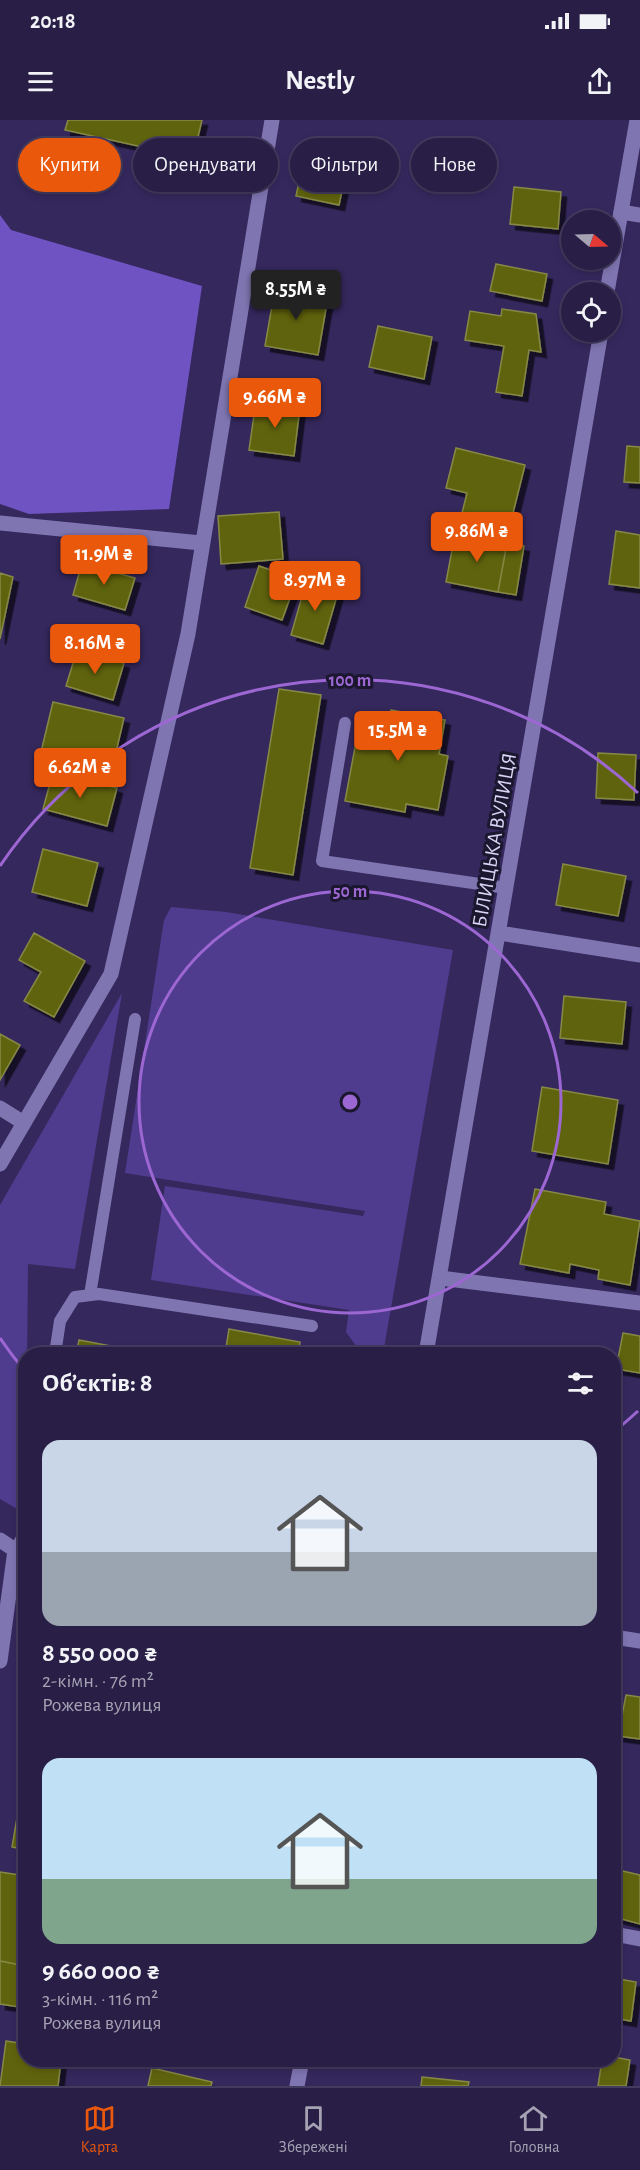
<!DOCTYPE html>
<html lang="uk">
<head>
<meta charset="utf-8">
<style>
  :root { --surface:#281e46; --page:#30274d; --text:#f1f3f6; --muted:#a5a2b3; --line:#443c5f; --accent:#ea580c }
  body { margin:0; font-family:"Alegreya Sans",sans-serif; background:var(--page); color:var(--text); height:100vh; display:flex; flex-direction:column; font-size:22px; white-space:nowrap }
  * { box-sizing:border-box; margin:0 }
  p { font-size:20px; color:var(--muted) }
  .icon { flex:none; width:33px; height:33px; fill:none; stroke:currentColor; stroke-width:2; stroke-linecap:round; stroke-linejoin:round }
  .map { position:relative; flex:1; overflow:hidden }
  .sheet { position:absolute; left:18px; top:1227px; width:603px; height:720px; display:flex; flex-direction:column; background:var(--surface); border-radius:24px; box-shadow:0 3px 9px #0003,0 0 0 2px var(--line) }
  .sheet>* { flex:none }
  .top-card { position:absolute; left:18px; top:18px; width:604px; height:54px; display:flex; gap:12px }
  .needle { width:39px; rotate:109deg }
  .fabs { position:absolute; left:561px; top:90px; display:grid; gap:12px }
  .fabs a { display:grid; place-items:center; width:60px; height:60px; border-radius:50%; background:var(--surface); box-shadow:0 3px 9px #0003,0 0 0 2px var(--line); font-size:30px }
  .price { position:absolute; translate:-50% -51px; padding:0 14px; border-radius:6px; background:var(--accent); color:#fff; font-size:20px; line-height:39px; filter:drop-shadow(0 2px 3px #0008) }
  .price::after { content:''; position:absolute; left:50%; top:36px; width:18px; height:14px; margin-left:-9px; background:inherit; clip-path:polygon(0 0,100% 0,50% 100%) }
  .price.active { background:#222; color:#fff }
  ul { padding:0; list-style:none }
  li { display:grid; align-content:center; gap:12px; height:318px; padding:0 24px }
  li span { display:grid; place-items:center; height:186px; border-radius:18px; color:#555 }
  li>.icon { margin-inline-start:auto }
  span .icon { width:108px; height:108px; fill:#fffc; stroke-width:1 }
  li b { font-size:26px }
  h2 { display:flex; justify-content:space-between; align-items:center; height:72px; padding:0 24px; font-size:26px }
  .pill { padding:0 21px; border-radius:27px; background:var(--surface); box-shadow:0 3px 9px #0003,0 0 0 2px var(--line); font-size:21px; line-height:54px }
  .pill.active { background:var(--accent); color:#fff }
  .status { display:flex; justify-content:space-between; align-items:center; height:42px; padding:0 30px; background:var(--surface); direction:ltr }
  .status svg { height:16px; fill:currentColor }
  header { display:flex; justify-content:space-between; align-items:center; height:78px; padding:0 24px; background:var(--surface); font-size:27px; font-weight:700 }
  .tab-bar { display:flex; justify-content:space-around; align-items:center; height:84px; border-top:2px solid var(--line); background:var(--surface); font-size:16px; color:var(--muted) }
  .tab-bar a { display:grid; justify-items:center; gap:3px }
  .tab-bar .active { color:var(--accent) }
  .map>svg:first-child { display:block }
  .green { fill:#503c8e }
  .forest { fill:#7053c3 }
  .building { fill:#61640f; stroke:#868945; stroke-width:1.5; filter:url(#shadow) }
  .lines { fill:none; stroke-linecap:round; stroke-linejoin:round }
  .lane { stroke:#7f75b1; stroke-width:12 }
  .street { stroke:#7f75b1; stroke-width:15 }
  .secondary { stroke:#7f75b1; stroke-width:15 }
  .ring { fill:none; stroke:#9c67d2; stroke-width:3 }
  .labels { text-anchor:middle; stroke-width:6; stroke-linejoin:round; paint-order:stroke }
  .street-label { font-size:21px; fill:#d8d4f5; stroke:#1b172e }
  .centre { fill:#9c67d2; stroke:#1b172e; stroke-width:3 }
  .ring-label { font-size:18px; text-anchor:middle; font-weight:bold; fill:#9c67d2; stroke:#1b172e; stroke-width:6; stroke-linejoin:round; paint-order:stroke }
</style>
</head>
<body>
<div class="status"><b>20:18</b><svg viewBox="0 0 49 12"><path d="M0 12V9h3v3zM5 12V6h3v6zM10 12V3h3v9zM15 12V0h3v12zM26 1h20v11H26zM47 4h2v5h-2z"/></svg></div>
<header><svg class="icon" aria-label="menu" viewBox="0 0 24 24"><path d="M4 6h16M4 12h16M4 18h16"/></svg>Nestly<svg class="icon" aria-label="share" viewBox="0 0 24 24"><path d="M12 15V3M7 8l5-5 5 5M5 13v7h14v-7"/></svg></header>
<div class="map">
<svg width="640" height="1966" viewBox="0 0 640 1966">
  <defs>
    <filter id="shadow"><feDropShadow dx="5.5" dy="5.5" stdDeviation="0" flood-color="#0009"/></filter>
  </defs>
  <rect width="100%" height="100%" fill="#35285d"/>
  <path class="green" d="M171,787L226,792L453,830L383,1234H362L346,1212L349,1190L151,1160L165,1066L363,1096L365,1091L125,1053L164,800Z
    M122,873L75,1149L28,1144L26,1343L19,1390L0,1379V1085Z"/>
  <path class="forest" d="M0,95L11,110L202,166L169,389L29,394L0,384Z"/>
  <path class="building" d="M68,0H202L193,38L65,10Z
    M307,24L350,33L339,85L296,76Z
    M514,67L561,72L558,109L510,104Z
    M496,144L547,154L542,181L490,171Z
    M275,168L328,177L318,235L265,226Z
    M502,189L536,194L541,232L529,230L522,276L496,272L504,226L465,220L470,191L501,196Z
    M378,206L432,217L424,259L369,247Z
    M256,281L300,287L294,336L249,330Z
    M627,326L640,327V363L624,362Z
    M456,328L525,345L510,405L462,393L467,373L446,368Z
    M279,392L283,439L221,444L218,396Z
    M616,411L640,415V468L609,464Z
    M455,414L507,423L498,472L446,462Z
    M507,423L524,426L516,475L498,472Z
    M82,443L135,458L125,490L73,475Z
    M259,446L297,459L282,500L245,487Z
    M0,453L13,457L0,519Z
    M307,459L339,469L323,524L291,515Z
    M77,530L124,543L113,580L66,566Z
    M279,569L321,575L293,755L250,748Z
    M53,582L124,598L112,649L41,632Z
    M391,590L445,600L439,634L448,636L438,690L406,684L405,692L345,681L361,595L389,600Z
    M598,633L636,635L634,680L596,678Z
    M53,652L117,668L107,706L43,689Z
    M43,729L98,743L87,786L32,772Z
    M563,744L626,756L618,796L556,785Z
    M34,813L85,841L54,897L24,881L41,852L19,840Z
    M564,876L626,882L622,924L560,918Z
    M0,914L20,925L0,960Z
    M542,967L618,980L608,1044L532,1031Z
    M535,1069L606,1082L604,1094L640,1101L630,1165L598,1159L599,1150L570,1144L569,1153L520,1144Z
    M229,1209L300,1222L298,1234H225Z
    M623,1213L640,1216V1253L616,1249Z
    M79,1220L138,1231V1234H76Z
    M626,1575L640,1577V1619L618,1616Z
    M26,1642V1662L21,1661Z
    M22,1669L26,1670V1730L12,1727Z
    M614,1749L640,1755V1804L614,1797Z
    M0,1752L26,1756V1846L0,1841Z
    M0,1841L26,1846V1888L0,1884Z
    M614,1858L636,1862L631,1901L614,1898Z
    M6,1921L26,1924V1940H61L58,1966H0Z
    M614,1937L630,1940L626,1966H598L602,1940H614Z
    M152,1948L212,1962L211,1966H148Z
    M422,1957L469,1962L468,1966H421Z"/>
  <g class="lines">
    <path class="lane" d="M345,603L322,741L507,768
      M90,1175L135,899
      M55,1234L60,1201L75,1177L99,1174L312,1206
      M15,1430L26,1411"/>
    <path class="street" d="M621,92L640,95
      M0,403L201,423
      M499,813L640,835
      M0,988L24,1003
      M0,1044L111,854L188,514L272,0
      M440,1158L640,1183
      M0,1420L15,1430L26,1431
      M614,1517L640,1521
      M0,1541L15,1430
      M614,1814L640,1819"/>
    <path class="secondary" d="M607,172L637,0
      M426,1234L601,212
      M297,1966L302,1940"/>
  </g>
  <g class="ring">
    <circle cx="350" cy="982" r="211"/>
    <path d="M638 1291A422 422 0 0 1 616 1310M24 1250A422 422 0 0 1 0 1218M0 746A422 422 0 0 1 638 673"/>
  </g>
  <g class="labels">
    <g class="street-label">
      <text transform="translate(494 720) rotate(-80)" y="7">БІЛИЦЬКА ВУЛИЦЯ</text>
    </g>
  </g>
  <circle cx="350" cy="982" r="9" class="centre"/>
  <g class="ring-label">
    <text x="350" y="566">100 m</text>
    <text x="350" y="777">50 m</text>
  </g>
</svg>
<div class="fabs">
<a><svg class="needle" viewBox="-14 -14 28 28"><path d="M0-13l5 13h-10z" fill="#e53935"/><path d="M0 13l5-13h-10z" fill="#a5a2b3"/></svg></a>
<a><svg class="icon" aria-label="locate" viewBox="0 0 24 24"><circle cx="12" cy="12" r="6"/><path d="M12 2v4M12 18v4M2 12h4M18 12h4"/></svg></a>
</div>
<b class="price active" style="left:296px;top:201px">8.55M ₴</b>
<b class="price" style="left:275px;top:309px">9.66M ₴</b>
<b class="price" style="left:477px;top:443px">9.86M ₴</b>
<b class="price" style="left:104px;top:466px">11.9M ₴</b>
<b class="price" style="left:315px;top:492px">8.97M ₴</b>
<b class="price" style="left:95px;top:555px">8.16M ₴</b>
<b class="price" style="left:398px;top:642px">15.5M ₴</b>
<b class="price" style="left:80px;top:679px">6.62M ₴</b>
<div class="top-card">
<a class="pill active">Купити</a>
<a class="pill">Орендувати</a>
<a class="pill">Фільтри</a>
<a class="pill">Нове</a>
</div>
<section class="sheet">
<h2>Об’єктів: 8<svg class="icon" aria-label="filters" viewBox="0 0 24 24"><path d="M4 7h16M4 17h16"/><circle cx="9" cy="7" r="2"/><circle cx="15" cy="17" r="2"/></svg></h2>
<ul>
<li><span style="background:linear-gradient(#c9d6e8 60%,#9aa5b1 0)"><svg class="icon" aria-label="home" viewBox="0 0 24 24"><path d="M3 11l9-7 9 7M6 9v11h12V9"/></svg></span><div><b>8 550 000 ₴</b><p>2-кімн. · 76 m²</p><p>Рожева вулиця</p></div></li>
<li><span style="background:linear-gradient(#bfe0f5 65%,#7fa58c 0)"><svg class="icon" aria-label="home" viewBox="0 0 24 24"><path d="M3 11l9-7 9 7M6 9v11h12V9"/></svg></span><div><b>9 660 000 ₴</b><p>3-кімн. · 116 m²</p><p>Рожева вулиця</p></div></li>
</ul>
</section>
</div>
<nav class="tab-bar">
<a class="active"><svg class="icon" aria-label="map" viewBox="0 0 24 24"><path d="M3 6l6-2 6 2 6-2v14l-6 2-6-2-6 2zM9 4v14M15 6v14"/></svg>Карта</a>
<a><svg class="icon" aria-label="saved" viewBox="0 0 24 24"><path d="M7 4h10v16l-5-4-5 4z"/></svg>Збережені</a>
<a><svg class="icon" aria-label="home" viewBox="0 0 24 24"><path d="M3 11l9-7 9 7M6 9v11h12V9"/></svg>Головна</a>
</nav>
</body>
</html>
